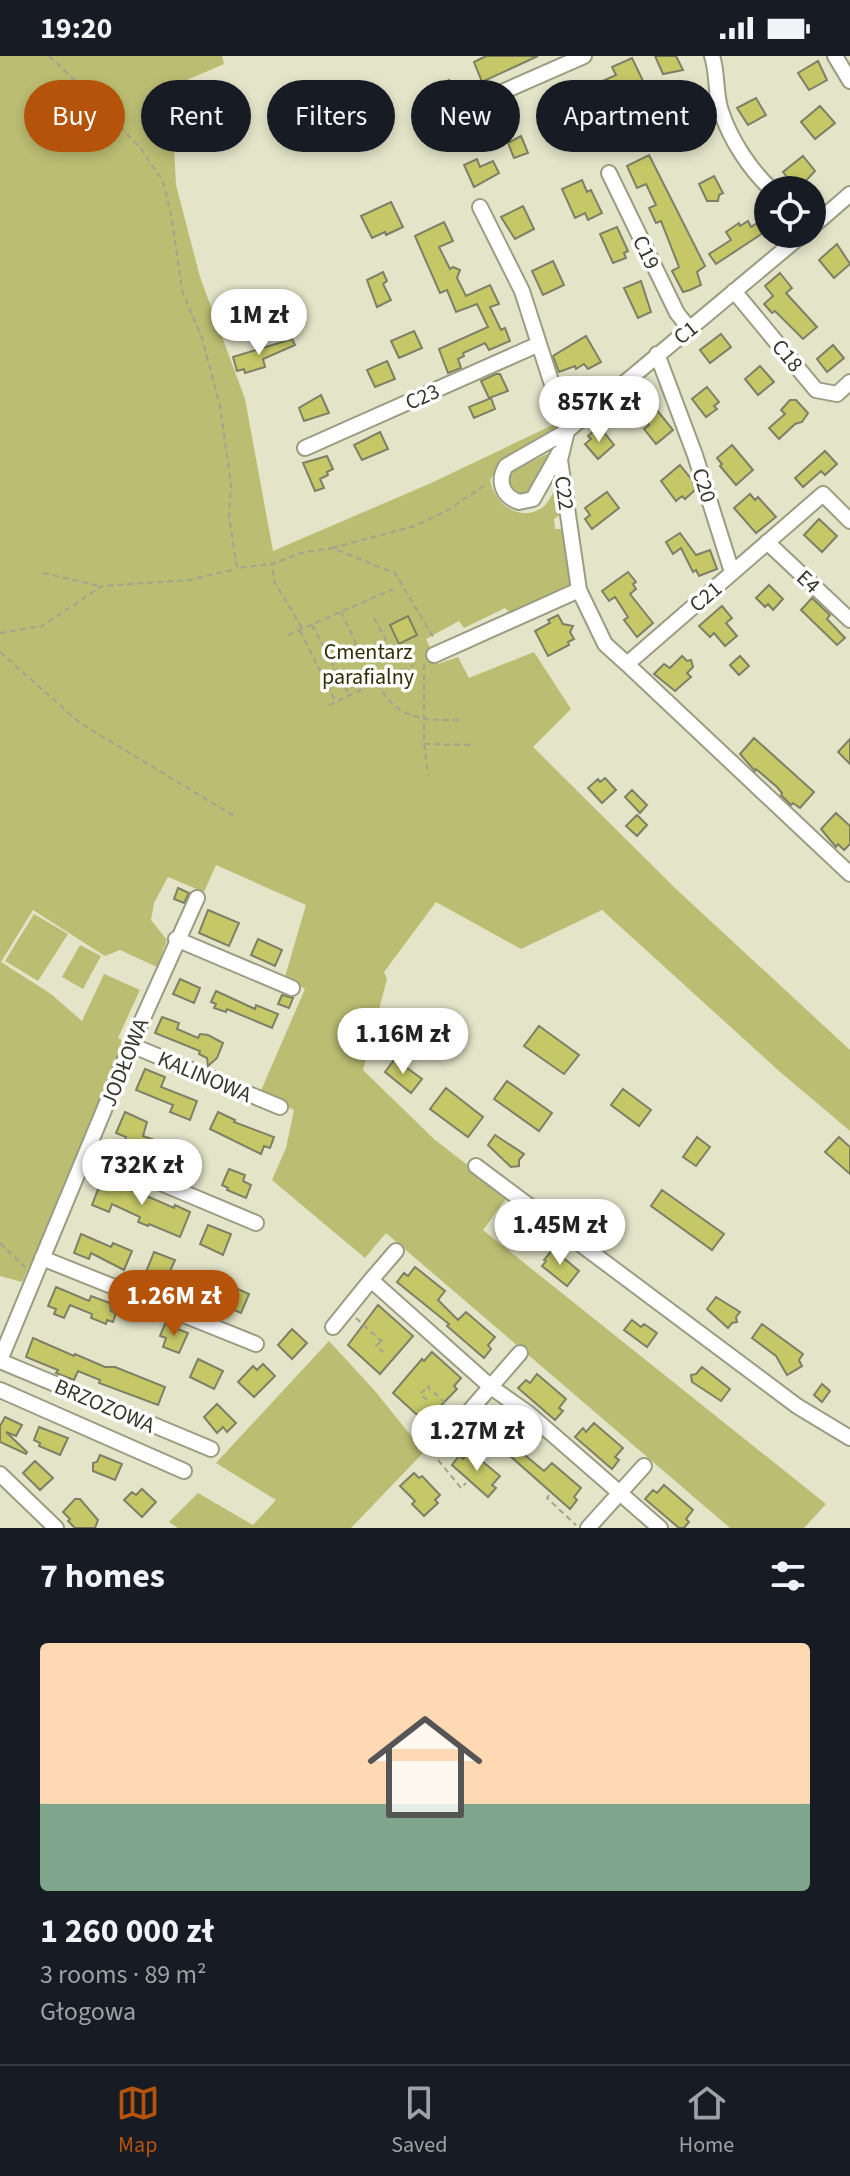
<!DOCTYPE html>
<html lang="en">
<head>
<meta charset="utf-8">
<style>
  :root { --surface:#171b24; --page:#242831; --text:#f1f3f6; --muted:#9ea1a6; --line:#363941; --accent:#b45309 }
  body { margin:0; font-family:"Source Sans 3",sans-serif; background:var(--page); color:var(--text); height:100vh; display:flex; flex-direction:column; font-size:30px; white-space:nowrap }
  * { box-sizing:border-box; margin:0 }
  p { font-size:26px; color:var(--muted) }
  .icon { flex:none; width:44px; height:44px; fill:none; stroke:currentColor; stroke-width:2; stroke-linecap:round; stroke-linejoin:round }
  .map { position:relative; height:1472px; overflow:hidden }
  .side { display:flex; flex-direction:column; background:var(--surface); flex:1 }
  .side>* { flex:none }
  .banner { position:absolute; left:24px; top:24px; width:802px; height:72px; display:flex; gap:16px }
  .fabs { position:absolute; left:754px; top:120px; display:grid; gap:16px }
  .fabs a { display:grid; place-items:center; width:72px; height:72px; border-radius:50%; background:var(--surface); box-shadow:0 4px 12px #0003; font-size:40px }
  .price { position:absolute; translate:-50% -68px; padding:0 18px; border-radius:28px; background:#fff; color:#222; font-size:26px; line-height:52px; filter:drop-shadow(0 2px 4px #0008) }
  .price::after { content:''; position:absolute; left:50%; top:48px; width:24px; height:18px; margin-left:-12px; background:inherit; clip-path:polygon(0 0,100% 0,50% 100%) }
  .price.active { background:var(--accent); color:#fff }
  ul { padding:0; list-style:none }
  li { display:grid; align-content:center; gap:16px; height:424px; padding:0 40px }
  li span { display:grid; place-items:center; height:248px; border-radius:8px; color:#555 }
  li>.icon { margin-inline-start:auto }
  span .icon { width:144px; height:144px; fill:#fffc; stroke-width:1 }
  li b { font-size:34px }
  h2 { display:flex; justify-content:space-between; align-items:center; height:96px; padding:0 40px; font-size:34px }
  .pill { padding:0 28px; border-radius:36px; background:var(--surface); box-shadow:0 4px 12px #0003; font-size:28px; line-height:72px }
  .pill.active { background:var(--accent); color:#fff }
  .status { display:flex; justify-content:space-between; align-items:center; height:56px; padding:0 40px; background:var(--surface); direction:ltr }
  .status svg { height:22px; fill:currentColor }
  .tab-bar { display:flex; justify-content:space-around; align-items:center; height:112px; border-top:2px solid var(--line); background:var(--surface); font-size:22px; color:var(--muted) }
  .tab-bar a { display:grid; justify-items:center; gap:4px }
  .tab-bar .active { color:var(--accent) }
  .map>svg:first-child { display:block }
  .green { fill:#bbbd73 }
  .building { fill:#c6c867; stroke:#7e8065; stroke-width:2 }
  .lines { fill:none; stroke-linecap:round; stroke-linejoin:round }
  .minor-casing { stroke:#9b9d82; stroke-width:18 }
  .path { stroke:#a3a48e; stroke-width:2; stroke-dasharray:6 4; stroke-linecap:butt }
  .minor { stroke:#fff; stroke-width:14 }
  .labels { text-anchor:middle; stroke-width:7; stroke-linejoin:round; paint-order:stroke }
  .street-label { font-size:22px; fill:#37382c; stroke:#fff }
  .park-label { font-size:22px; fill:#2f3005; stroke:#fff }
</style>
</head>
<body>
<div class="status"><b>19:20</b><svg viewBox="0 0 49 12"><path d="M0 12V9h3v3zM5 12V6h3v6zM10 12V3h3v9zM15 12V0h3v12zM26 1h20v11H26zM47 4h2v5h-2z"/></svg></div>
<div class="map">
<svg width="850" height="1472" viewBox="0 0 850 1472">
  <rect width="100%" height="100%" fill="#e3e4c8"/>
  <path class="green" d="M0,0H222L224,8L171,31L176,129L200,221L245,343L273,495L429,428L557,367V374L504,403L490,424C494,447 520,468 543,451C550,446 555,432 559,423L562,457L554,463L555,473H566L573,530L510,557L505,552L464,572L459,565L426,583L438,608L458,601L469,622L534,596L571,653L533,691L676,833L850,994V1075L779,1015L602,854L521,893L436,846L384,916L387,923L363,1014L435,1084L508,1140L483,1174L826,1448L804,1472H730L386,1177L365,1202L272,1124L286,1092L294,1054L260,1037L305,933L285,921L306,849L216,809L204,836L168,821L154,847L151,864L167,884L157,911L120,894L105,900L33,854L1,906L51,938L82,965L104,918L140,934L118,982L124,985L55,1155L22,1226L0,1220Z
    M551,396L531,433L524,439L517,440L509,435L508,422L515,414Z
    M34,858L68,878L38,925L5,905Z
    M80,889L101,900L83,933L62,921Z
    M329,1285L375,1335L424,1396L351,1472H178L169,1466L198,1437L253,1469L276,1444L216,1407Z"/>
  <path class="building" d="M486,0H538L482,26L474,6Z
    M655,0H676L683,14L663,18Z
    M632,2L645,29L608,47L609,51L587,61L576,37L616,19L612,11Z
    M818,5L827,24L809,34L798,17Z
    M449,24L456,40L439,48L432,32Z
    M756,42L766,59L748,69L737,52Z
    M553,49L562,68L547,75L538,56Z
    M820,50L835,67L815,83L801,66Z
    M450,52L455,62L443,68L438,57Z
    M687,78L692,89L678,95L673,85Z
    M521,80L528,97L514,102L508,87Z
    M649,99L705,210L697,216L701,229L690,234L683,236L672,215L679,211L661,165L656,167L649,152L656,149L646,128L637,132L627,110Z
    M803,100L815,115L802,129L800,127L795,131L783,116Z
    M477,103L480,111L493,105L499,117L474,131L464,109Z
    M714,120L723,137L719,139L718,145H707L699,128Z
    M582,124L587,136L591,134L602,157L588,164L585,157L575,162L562,133Z
    M391,146L403,171L386,179L385,176L372,182L361,160Z
    M523,150L534,173L515,183L501,161Z
    M748,165L751,171L757,167L763,177L716,208L709,198L731,184L726,176L739,167L740,170Z
    M444,166L453,185L439,191L450,213L453,211L460,214L457,222L466,240L490,229L499,248L490,251L501,274L505,272L510,285L489,294L485,287L463,297L464,300L458,303L461,312L448,317L439,293L488,271L477,248L456,256L447,234L440,237L415,180Z
    M617,171L628,195L624,197L626,202L613,207L600,178Z
    M837,188L850,208L834,222L819,204Z
    M553,205L564,229L543,239L532,215Z
    M383,216L387,225L383,228L391,244L377,251L367,224Z
    M780,217L792,232L786,237L817,271L803,283L775,255L772,257L764,248L773,240L765,230Z
    M641,225L651,256L638,262L624,232Z
    M414,275L422,292L399,302L391,285Z
    M721,278L731,291L710,307L700,294Z
    M586,280L601,306L588,313L584,308L576,313L575,310L559,316L553,300Z
    M292,283L295,289L263,303L265,311L245,317L244,313L237,315L233,301Z
    M833,289L844,302L827,316L817,303Z
    M387,305L395,323L375,331L367,314Z
    M760,310L774,326L758,339L745,323Z
    M496,318H500L508,335L489,342L481,325Z
    M707,331L719,346L714,350L717,353L706,361L692,343Z
    M321,339L329,357L304,365L299,352Z
    M491,342L495,353L474,362L469,351Z
    M790,344H796L808,357L802,366L795,368L779,383L769,372L785,358L781,354Z
    M656,353L673,374L656,388L644,373L649,369L644,362Z
    M596,373L599,377L602,374L614,389L598,403L585,388L591,383L588,380Z
    M380,376L388,393L362,404L354,389Z
    M732,389L753,414L736,429L720,410L722,408L717,402Z
    M825,395L837,408L825,419L821,415L803,431L795,422Z
    M327,400L333,413L327,416L328,419L320,423L324,432L315,435L303,407Z
    M680,409L692,424L695,434L685,443L682,440L676,445L661,425Z
    M607,436L619,452L592,473L585,463L590,459L585,452Z
    M750,438L755,444L758,441L776,461L756,477L734,452Z
    M819,463L837,480L822,496L804,479Z
    M680,477L696,499L710,494L717,513L699,520L696,514L693,516L681,492L673,498L666,486Z
    M628,516L636,526L633,528L636,533L630,538L653,567L637,581L624,564L628,561L615,541L609,545L602,535Z
    M769,529L783,543L773,554L768,548L765,551L756,542Z
    M812,542L830,559L827,563L845,582L837,589L801,554Z
    M722,550L732,562L726,567L737,580L725,590L714,577L710,581L699,570Z
    M558,559L563,568L573,570L570,576L574,583L568,586L569,589L548,600L535,575L550,567L548,564Z
    M408,560L417,579L399,588L390,569Z
    M682,600L687,605L691,604L693,611L687,617L691,621L675,635L654,618L664,608L670,612Z
    M740,600L749,610L739,619L730,609Z
    M754,682L814,736L800,752L793,747L791,749L781,739L782,737L777,731L756,713L755,715L740,698Z
    M850,683V708L838,696Z
    M605,722L616,734L602,747L588,732L598,723L600,726Z
    M632,734L647,749L640,757L625,741Z
    M836,757L850,770V788L844,794L838,788L836,791L821,773Z
    M637,759L647,769L637,780L626,770Z
    M178,832L189,837L184,847L174,843Z
    M208,854L239,867L229,890L199,877Z
    M258,883L282,894L275,910L251,899Z
    M180,923L200,932L194,947L173,938Z
    M216,935L255,953L256,949L278,958L272,972L227,953L226,956L214,952L216,948L211,946Z
    M282,939L293,942L289,952L278,948Z
    M162,961L179,967L177,973L198,982L200,978L208,979L223,987L217,1002L208,1010L207,1002L199,998L200,995L155,977Z
    M539,970L579,999L564,1018L524,990Z
    M395,1003L422,1023L411,1037L385,1016Z
    M145,1013L165,1021L161,1031L197,1045L190,1064L170,1056L173,1049L136,1034Z
    M507,1025L552,1057L539,1075L494,1043Z
    M446,1032L483,1061L468,1081L430,1053Z
    M623,1033L651,1054L639,1070L611,1049Z
    M125,1056L147,1066L143,1080L180,1093L172,1113L122,1091L126,1081L116,1077Z
    M218,1056L235,1064L234,1066L274,1081L270,1092L264,1090L261,1098L210,1073Z
    M495,1079L524,1098L519,1104V1110L511,1111L488,1089Z
    M697,1081L710,1091L696,1110L683,1101Z
    M839,1081L850,1091V1118L825,1096Z
    M229,1113L245,1119L243,1125L251,1129L246,1142L227,1134L228,1132L222,1129Z
    M102,1123L132,1135L135,1127L145,1131L142,1138L174,1152L175,1149L190,1156L180,1181L149,1168L148,1170L138,1166L140,1161L112,1148L109,1156L92,1149Z
    M662,1134L724,1178L712,1194L651,1150Z
    M509,1166L527,1180L519,1191L501,1176Z
    M208,1169L231,1178L223,1199L200,1188Z
    M81,1178L111,1191L113,1187L132,1195L124,1214L91,1197L89,1203L74,1197Z
    M558,1187L560,1199L579,1215L567,1230L542,1210L546,1205L544,1204Z
    M154,1196L175,1204L167,1222L146,1216Z
    M415,1211L445,1235L438,1244L458,1264L466,1256L495,1281L488,1289L491,1293L484,1302L447,1270L449,1268L397,1226L404,1217L408,1220Z
    M188,1221L222,1234L225,1227L249,1238L241,1257L202,1240L200,1245L180,1240Z
    M56,1231L89,1245L91,1240L110,1247L111,1255L116,1257L113,1266L107,1264L106,1268L91,1262L92,1258L70,1249L64,1262L54,1258L56,1253L48,1250Z
    M716,1241L740,1256L736,1261L737,1266L732,1267L728,1272L707,1253Z
    M378,1249L413,1280L380,1318L348,1289Z
    M632,1264L641,1271L644,1268L657,1277L647,1291L624,1274Z
    M165,1268L188,1277L179,1297L163,1291L166,1282L160,1280Z
    M762,1268L803,1298L799,1304L802,1310L787,1319L776,1300L752,1282Z
    M292,1273L307,1287L292,1303L278,1289Z
    M33,1282L74,1300L75,1298L105,1311H115L165,1331L158,1349L99,1327L100,1324L78,1315L74,1324L56,1317L58,1314L26,1301Z
    M432,1296L461,1322L454,1330L457,1333L425,1366L393,1337L422,1303L424,1305Z
    M198,1303L223,1315L214,1333L190,1321Z
    M263,1308L275,1320L254,1341L238,1326L253,1310L257,1314Z
    M702,1311L730,1333L721,1345L692,1326L691,1319L696,1318Z
    M537,1318L566,1343L559,1352L563,1355L555,1364L518,1332L526,1324L530,1327Z
    M822,1328L830,1335L822,1346L814,1339Z
    M217,1348L236,1367L227,1376L223,1371L217,1377L204,1361Z
    M5,1361L22,1369L16,1380L6,1376L27,1396L26,1398L0,1386V1370Z
    M502,1362L530,1387L523,1396L526,1400L544,1415L552,1407L581,1432L574,1441L577,1444L570,1453L483,1376L490,1367L494,1370Z
    M594,1367L623,1392L615,1401L619,1404L612,1413L575,1381L583,1372L586,1376Z
    M39,1371L68,1382L60,1399L39,1390L40,1387L34,1384Z
    M470,1395L500,1420L492,1429L496,1432L488,1441L452,1409L459,1400L463,1403Z
    M100,1399L122,1408L115,1424L93,1415V1407L97,1406Z
    M35,1405L53,1422L40,1434L23,1417Z
    M414,1417L419,1422L422,1420L440,1439L435,1444L438,1447L424,1460L412,1448L415,1445L400,1430Z
    M664,1429L693,1454L686,1463L689,1466L684,1472H679L645,1443L653,1434L657,1437Z
    M142,1433L156,1446L142,1461L124,1444L132,1436L136,1439Z
    M75,1443H80L98,1464L95,1472H75L68,1465L70,1463L63,1456Z"/>
  <g class="lines">
    <g class="minor-casing">
      <path id="minor" d="M712,0C718,18 715,38 721,55C730,83 750,114 772,134
        M835,0L850,25
        M468,51L584,0
        M609,117L677,257L689,272
        M812,171L850,138
        M734,235L816,334L837,338L850,326
        M657,298L695,399L732,516
        M305,392L539,288
        M559,397L533,443L519,446C502,440 497,425 506,410L567,375L803,178
        M767,486L850,564
        M579,534L605,588L627,608L823,438L850,465
        M434,599L579,534L560,404L567,375L522,235L480,151
        M627,608L850,818
        M176,883L292,932
        M131,989L280,1051
        M87,1096L256,1167
        M476,1110L797,1350L850,1382
        M42,1202L256,1288
        M371,1224L396,1195
        M333,1271L371,1224L491,1331L528,1357L660,1472
        M0,1304L131,989L197,842
        M0,1305L211,1393
        M0,1334L184,1415
        M439,1390L520,1297
        M0,1418L56,1472
        M588,1472L644,1410"/>
    </g>
    <path class="path" d="M49,0L94,42L141,93L163,125L172,163L182,235L202,282L220,350L231,428L229,460L237,512L272,508
      M332,492L415,470L448,454L487,428
      M43,517L100,530
      M341,556C355,582 377,644 404,656C422,665 440,664 460,664
      M374,562L391,593L408,598
      M312,569L349,638
      M302,572L274,525L272,508L301,497L332,492L395,517L435,584
      M300,575L335,644
      M0,577L42,570L102,530L189,524L236,513
      M288,579L393,533
      M0,596L80,667L234,760
      M424,608V688L428,719
      M329,649L414,609
      M424,688L474,689
      M0,1187L25,1211
      M356,1262L381,1285L384,1282
      M380,1286L376,1290L383,1296
      M429,1329L428,1331L453,1354
      M427,1344L420,1338L427,1332
      M470,1375L497,1398L499,1395
      M438,1404L461,1432L466,1427
      M549,1439L547,1442L576,1469"/>
    <use href="#minor" class="minor"/>
  </g>
  <g class="labels">
    <g class="street-label">
      <text transform="translate(647 196) rotate(64)" y="8">C19</text>
      <text transform="translate(685 276) rotate(-39)" y="8">C1</text>
      <text transform="translate(788 299) rotate(50)" y="8">C18</text>
      <text transform="translate(422 340) rotate(-24)" y="8">C23</text>
      <text transform="translate(705 429) rotate(72)" y="8">C20</text>
      <text transform="translate(565 437) rotate(82)" y="8">C22</text>
      <text transform="translate(809 525) rotate(43)" y="8">E4</text>
      <text transform="translate(705 540) rotate(-41)" y="8">C21</text>
      <text transform="translate(124 1006) rotate(-68)" y="8">JODŁOWA</text>
      <text transform="translate(205 1020) rotate(23)" y="8">KALINOWA</text>
      <text transform="translate(105 1349) rotate(23)" y="8">BRZOZOWA</text>
    </g>
    <g class="park-label">
      <text x="368" y="603">Cmentarz<tspan x="368" dy="25">parafialny</tspan></text>
    </g>
  </g>
</svg>
<div class="fabs">
<a><svg class="icon" aria-label="locate" viewBox="0 0 24 24"><circle cx="12" cy="12" r="6"/><path d="M12 2v4M12 18v4M2 12h4M18 12h4"/></svg></a>
</div>
<b class="price" style="left:259px;top:301px">1M zł</b>
<b class="price" style="left:599px;top:388px">857K zł</b>
<b class="price" style="left:403px;top:1020px">1.16M zł</b>
<b class="price" style="left:142px;top:1151px">732K zł</b>
<b class="price" style="left:560px;top:1211px">1.45M zł</b>
<b class="price active" style="left:174px;top:1282px">1.26M zł</b>
<b class="price" style="left:477px;top:1417px">1.27M zł</b>
<div class="banner">
<a class="pill active">Buy</a>
<a class="pill">Rent</a>
<a class="pill">Filters</a>
<a class="pill">New</a>
<a class="pill">Apartment</a>
</div>
</div>
<section class="side">
<h2>7 homes<svg class="icon" aria-label="filters" viewBox="0 0 24 24"><path d="M4 7h16M4 17h16"/><circle cx="9" cy="7" r="2"/><circle cx="15" cy="17" r="2"/></svg></h2>
<ul>
<li><span style="background:linear-gradient(#ffd9b3 65%,#7fa58c 0)"><svg class="icon" aria-label="home" viewBox="0 0 24 24"><path d="M3 11l9-7 9 7M6 9v11h12V9"/></svg></span><div><b>1 260 000 zł</b><p>3 rooms · 89 m²</p><p>Głogowa</p></div></li>
</ul>
</section>
<nav class="tab-bar">
<a class="active"><svg class="icon" aria-label="map" viewBox="0 0 24 24"><path d="M3 6l6-2 6 2 6-2v14l-6 2-6-2-6 2zM9 4v14M15 6v14"/></svg>Map</a>
<a><svg class="icon" aria-label="saved" viewBox="0 0 24 24"><path d="M7 4h10v16l-5-4-5 4z"/></svg>Saved</a>
<a><svg class="icon" aria-label="home" viewBox="0 0 24 24"><path d="M3 11l9-7 9 7M6 9v11h12V9"/></svg>Home</a>
</nav>
</body>
</html>
